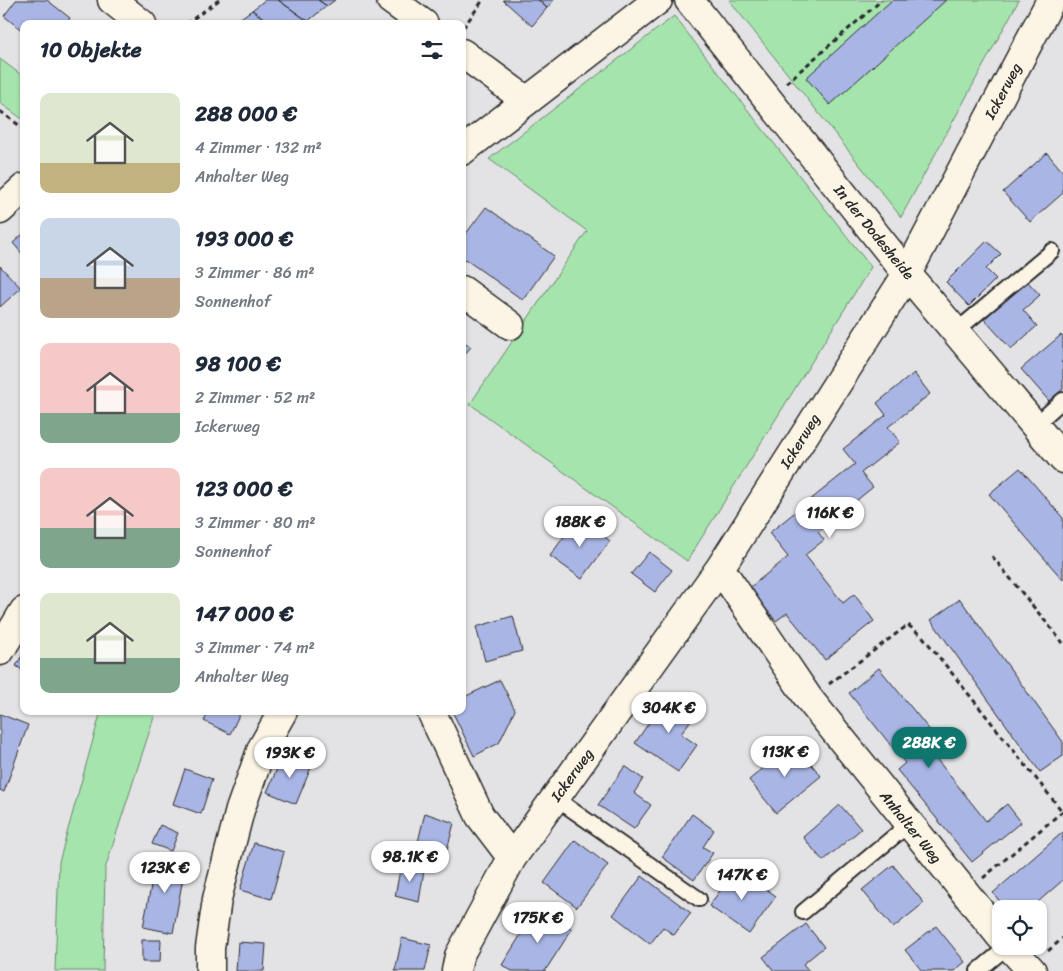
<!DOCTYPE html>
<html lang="de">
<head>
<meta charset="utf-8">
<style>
  :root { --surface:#fff; --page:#f2f2f3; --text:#1f2937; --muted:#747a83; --accent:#0f766e }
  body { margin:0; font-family:Sriracha,sans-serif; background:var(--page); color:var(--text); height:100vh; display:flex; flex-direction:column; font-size:19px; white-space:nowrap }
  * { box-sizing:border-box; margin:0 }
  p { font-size:16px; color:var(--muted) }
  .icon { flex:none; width:28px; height:28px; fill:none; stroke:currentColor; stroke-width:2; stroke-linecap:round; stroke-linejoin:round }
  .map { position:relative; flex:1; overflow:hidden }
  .side { position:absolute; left:20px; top:20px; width:446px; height:695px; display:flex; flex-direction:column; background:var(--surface); border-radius:10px; box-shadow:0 1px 4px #0004 }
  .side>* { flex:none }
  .tools { position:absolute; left:992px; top:900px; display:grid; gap:10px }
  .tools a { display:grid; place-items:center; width:55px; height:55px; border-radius:10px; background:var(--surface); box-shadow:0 1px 4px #0004; font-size:25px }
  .price { position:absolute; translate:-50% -42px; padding:0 11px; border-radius:18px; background:#fff; color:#222; font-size:16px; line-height:32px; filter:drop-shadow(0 1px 2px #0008) }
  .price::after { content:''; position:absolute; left:50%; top:30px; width:15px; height:11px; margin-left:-8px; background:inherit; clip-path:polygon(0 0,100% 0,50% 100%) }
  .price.selected { background:var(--accent); color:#fff }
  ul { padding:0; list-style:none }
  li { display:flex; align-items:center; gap:15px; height:125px; padding:0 20px }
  li span { display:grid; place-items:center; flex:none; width:140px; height:100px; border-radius:10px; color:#555 }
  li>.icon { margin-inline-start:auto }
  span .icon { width:60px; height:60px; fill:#fffc; stroke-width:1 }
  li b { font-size:21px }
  h2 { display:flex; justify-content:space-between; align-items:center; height:60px; padding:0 20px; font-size:21px }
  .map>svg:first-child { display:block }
  .green { fill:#a5e5ad; stroke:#68886c }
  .building { fill:#a9b5e5; stroke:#2b2b2b }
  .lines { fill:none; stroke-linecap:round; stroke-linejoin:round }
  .lane-casing { stroke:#2b2b2b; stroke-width:18 }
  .street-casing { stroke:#2b2b2b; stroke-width:31 }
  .path { stroke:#2b2b2b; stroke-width:3; stroke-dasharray:5 4; stroke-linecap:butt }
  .lane { stroke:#fcf5e5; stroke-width:14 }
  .street { stroke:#fcf5e5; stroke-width:28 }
  .labels { text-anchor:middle; stroke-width:4; stroke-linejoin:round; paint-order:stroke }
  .street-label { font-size:15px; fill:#2b2b2b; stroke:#fcf5e5 }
</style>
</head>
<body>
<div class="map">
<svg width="1063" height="971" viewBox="0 0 1063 971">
  <rect width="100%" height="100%" fill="#e3e2e5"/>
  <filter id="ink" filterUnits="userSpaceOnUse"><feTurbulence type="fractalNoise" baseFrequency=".02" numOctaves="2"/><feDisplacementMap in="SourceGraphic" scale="10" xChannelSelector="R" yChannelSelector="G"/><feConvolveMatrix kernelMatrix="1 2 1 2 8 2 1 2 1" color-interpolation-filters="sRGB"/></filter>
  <g filter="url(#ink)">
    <path class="green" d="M729,0H1019L901,217Z
      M674,16L871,267L687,561L470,404L587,231L489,159Z
      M0,59L24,77V120L0,103Z
      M101,711H156L105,869L103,971H55L59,862Z"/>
    <path class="building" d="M16,0H47L70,18L66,24H24V32L4,16Z
      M265,0H278L308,21L304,24H272L252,10Z
      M278,0H318L327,6L308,21Z
      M318,0H335L327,6Z
      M503,0H538L547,8L532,26Z
      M538,0H554L547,8Z
      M892,0H946L830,105L806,78Z
      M252,10L272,24H232Z
      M1047,153L1063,172V193L1030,222L1003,192Z
      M486,207L554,256L523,300L462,257V239Z
      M24,233V256L13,243Z
      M987,241L1001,254L986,269L996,279L969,306L946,282Z
      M0,266L21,288L0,307Z
      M1027,281L1040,295L1023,310L1037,326L1011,349L984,319Z
      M1061,335L1063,337V361L1061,362L1063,364V389L1049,401L1021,369Z
      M462,340L471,347L462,357Z
      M914,373L930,394L888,427L900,442L861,473L873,487L818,532L824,540L805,555L843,603L854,594L874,621L825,660L787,613L776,621L749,588L788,557L769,533L855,464L843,449L886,415L877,403Z
      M1020,468L1063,518V580L989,494Z
      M578,517L610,541L582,579L550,556Z
      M649,552L672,570L655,592L631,574Z
      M960,599L1063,742V756L1040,772L931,620Z
      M513,616L522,651L485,661L476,627Z
      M24,652V671L16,666Z
      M879,668L937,739L927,747L986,821L1007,804L1021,822L972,862L897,770L905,763L849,693Z
      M500,680L515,710L499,743L474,756L452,711H462V698Z
      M668,695L695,714L681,734L697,745L678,772L635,743Z
      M209,711H241L230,734L204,721Z
      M0,714L28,725L4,792L0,790Z
      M794,743L821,776L776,813L749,780Z
      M284,753L312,765L296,804L267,792Z
      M625,766L643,779L634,793L651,805L634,829L598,805Z
      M185,769L212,779L201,814L173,804Z
      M840,805L861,829L823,861L803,837Z
      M425,813L454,823L445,858L416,850Z
      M692,814L714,830L703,847L713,853L694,880L662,857Z
      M160,825L178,833L171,851L152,844Z
      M1063,832V880L1030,909H1006L993,893Z
      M575,840L608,865L577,907L544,883Z
      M254,843L284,852L271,899L240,890Z
      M157,855L186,861L173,933L143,927Z
      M401,865L424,870L419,902L395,896Z
      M893,865L924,903L893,928L862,890Z
      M736,868L776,896L749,934L709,906Z
      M642,876L691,913L674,935L663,927L650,944L613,915Z
      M538,907L572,929L545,971H512L502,965Z
      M806,924L824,947L803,964L809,971H774L763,957Z
      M936,926L965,962L954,971H922L905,950Z
      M402,938L431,945L425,971H395Z
      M142,940H161L160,962H142Z
      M238,942L266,944L264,971H236Z"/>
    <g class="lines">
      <g class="lane-casing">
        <path id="lane" d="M955,332L1052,251
          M1034,426L1063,400
          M555,798L699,899
          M803,912L909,824
          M978,971L1008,946"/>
      </g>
      <g class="street-casing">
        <path id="street" d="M112,0L142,24
          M391,0L424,24
          M689,0L907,274L1063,459
          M462,53L527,101
          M462,151L658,0
          M0,210L24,188
          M462,290L510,325
          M720,568L809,699L1001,937
          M0,651L24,611
          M431,711L480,816L512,858
          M1009,946L1032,971
          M210,971V948L217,899L240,810L262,748L283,711
          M456,971L459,956L512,858L720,568L907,274L1051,0"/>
      </g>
      <path class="path" d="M186,24L219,0
        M463,28L483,0
        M786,83L882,0
        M0,111L24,129
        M992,556L1063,643
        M829,684L908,625L923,637L1062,811
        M983,878L1063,811
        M1048,951L1063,938"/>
      <use href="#lane" class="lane"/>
      <use href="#street" class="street"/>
    </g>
  </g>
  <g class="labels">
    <g class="street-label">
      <text transform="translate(1003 91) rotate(-62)" y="5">Ickerweg</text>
      <text transform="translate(874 232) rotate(51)" y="5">In der Dodesheide</text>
      <text transform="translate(800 441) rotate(-58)" y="5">Ickerweg</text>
      <text transform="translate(572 775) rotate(-54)" y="5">Ickerweg</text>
      <text transform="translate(911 827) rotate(51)" y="5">Anhalter Weg</text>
    </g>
  </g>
</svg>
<div class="tools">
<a><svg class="icon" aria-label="locate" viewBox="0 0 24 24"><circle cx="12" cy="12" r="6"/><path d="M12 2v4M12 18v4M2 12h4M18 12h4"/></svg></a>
</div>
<b class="price" style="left:830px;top:539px">116K €</b>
<b class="price" style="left:580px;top:548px">188K €</b>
<b class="price" style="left:669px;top:734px">304K €</b>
<b class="price selected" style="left:929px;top:769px">288K €</b>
<b class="price" style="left:785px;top:778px">113K €</b>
<b class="price" style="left:290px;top:779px">193K €</b>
<b class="price" style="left:410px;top:883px">98.1K €</b>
<b class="price" style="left:165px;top:894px">123K €</b>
<b class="price" style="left:742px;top:901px">147K €</b>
<b class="price" style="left:538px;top:944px">175K €</b>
<section class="side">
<h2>10 Objekte<svg class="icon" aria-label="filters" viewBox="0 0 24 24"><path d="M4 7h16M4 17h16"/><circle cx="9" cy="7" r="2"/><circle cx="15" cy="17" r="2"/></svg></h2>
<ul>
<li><span style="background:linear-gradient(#dfe7d0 70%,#c2b280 0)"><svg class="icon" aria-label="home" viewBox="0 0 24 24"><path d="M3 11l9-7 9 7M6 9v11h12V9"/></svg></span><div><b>288 000 €</b><p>4 Zimmer · 132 m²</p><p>Anhalter Weg</p></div></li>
<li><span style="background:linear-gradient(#c9d6e8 60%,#b9a48a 0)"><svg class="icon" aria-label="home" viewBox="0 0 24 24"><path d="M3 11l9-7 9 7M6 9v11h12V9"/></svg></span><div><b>193 000 €</b><p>3 Zimmer · 86 m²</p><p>Sonnenhof</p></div></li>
<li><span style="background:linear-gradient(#f6c9c9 70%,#7fa58c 0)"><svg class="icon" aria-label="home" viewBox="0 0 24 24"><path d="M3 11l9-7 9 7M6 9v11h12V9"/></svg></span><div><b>98 100 €</b><p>2 Zimmer · 52 m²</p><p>Ickerweg</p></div></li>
<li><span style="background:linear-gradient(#f6c9c9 60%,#7fa58c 0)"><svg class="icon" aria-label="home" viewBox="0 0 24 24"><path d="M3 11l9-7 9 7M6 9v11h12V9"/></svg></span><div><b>123 000 €</b><p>3 Zimmer · 80 m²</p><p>Sonnenhof</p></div></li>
<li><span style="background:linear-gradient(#dfe7d0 65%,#7fa58c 0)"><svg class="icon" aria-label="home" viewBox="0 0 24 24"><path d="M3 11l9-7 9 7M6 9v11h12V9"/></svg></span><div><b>147 000 €</b><p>3 Zimmer · 74 m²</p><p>Anhalter Weg</p></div></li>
</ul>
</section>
</div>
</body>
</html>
